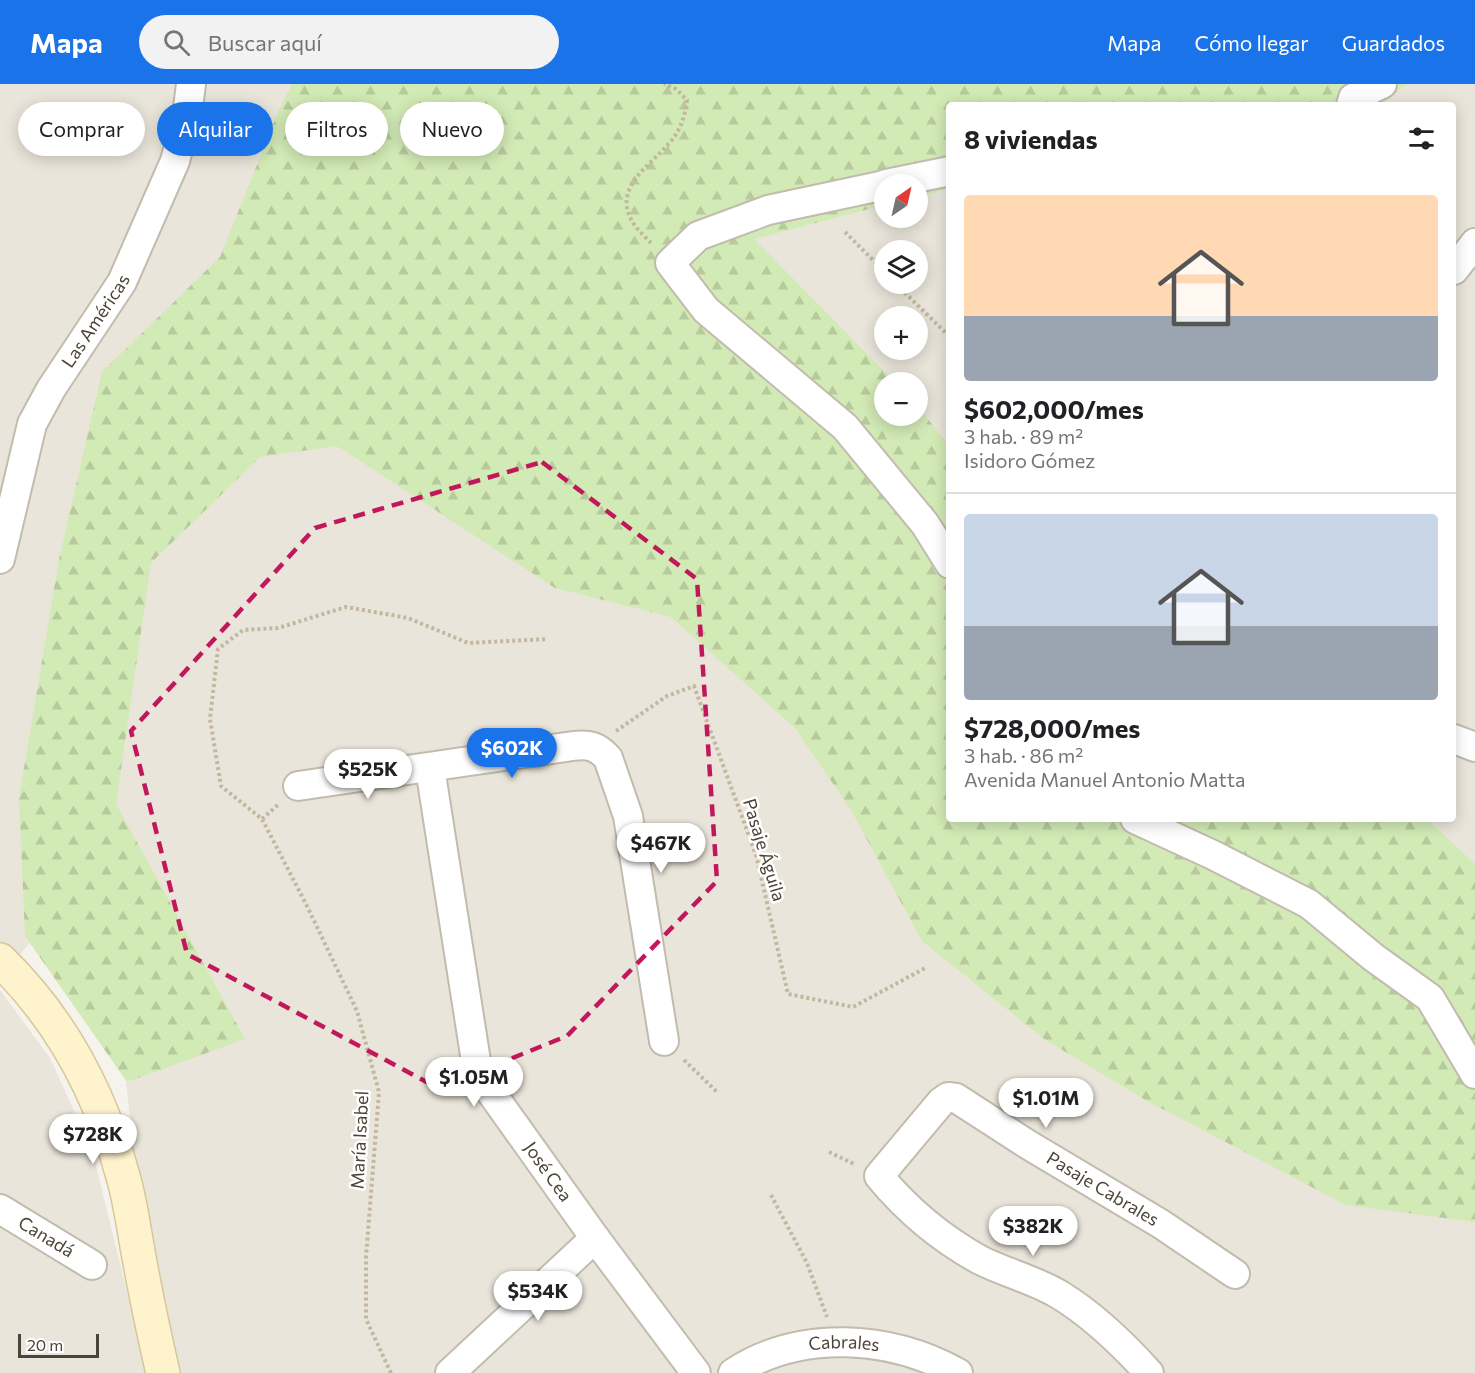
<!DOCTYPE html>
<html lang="es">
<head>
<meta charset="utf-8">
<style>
  :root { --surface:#fff; --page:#f2f2f2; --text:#202124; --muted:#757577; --line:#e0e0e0; --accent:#1a73e8 }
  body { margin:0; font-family:Commissioner,sans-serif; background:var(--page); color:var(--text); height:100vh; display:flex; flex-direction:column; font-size:22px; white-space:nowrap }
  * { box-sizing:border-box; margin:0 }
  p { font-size:20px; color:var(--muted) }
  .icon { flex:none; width:33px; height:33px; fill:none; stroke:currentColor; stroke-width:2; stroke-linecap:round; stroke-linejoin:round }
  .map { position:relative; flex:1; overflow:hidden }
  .sheet { position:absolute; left:946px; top:18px; width:510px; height:720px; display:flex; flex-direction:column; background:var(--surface); border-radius:6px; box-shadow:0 3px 15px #0003 }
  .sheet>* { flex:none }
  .top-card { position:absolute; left:18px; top:18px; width:570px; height:54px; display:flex; gap:12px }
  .needle { width:39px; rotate:34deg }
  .buttons { position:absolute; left:874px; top:90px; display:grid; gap:12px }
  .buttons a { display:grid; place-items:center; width:54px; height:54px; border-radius:50%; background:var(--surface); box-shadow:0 3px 15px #0003; font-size:30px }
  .scale { position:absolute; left:18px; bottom:15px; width:81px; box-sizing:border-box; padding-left:6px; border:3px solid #4b4439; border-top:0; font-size:16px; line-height:21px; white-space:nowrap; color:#4b4439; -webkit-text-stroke:4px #fff; paint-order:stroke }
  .price { position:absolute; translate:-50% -51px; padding:0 14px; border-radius:21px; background:#fff; color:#222; font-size:20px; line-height:39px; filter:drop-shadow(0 2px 3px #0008) }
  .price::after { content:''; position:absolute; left:50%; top:36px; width:18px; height:14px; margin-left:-9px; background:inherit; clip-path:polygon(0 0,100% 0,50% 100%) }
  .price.active { background:var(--accent); color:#fff }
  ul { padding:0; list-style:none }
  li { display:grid; align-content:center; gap:12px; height:318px; padding:0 18px }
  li+li { border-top:2px solid var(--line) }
  li span { display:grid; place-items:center; height:186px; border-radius:6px; color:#555 }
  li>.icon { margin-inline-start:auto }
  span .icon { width:108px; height:108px; fill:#fffc; stroke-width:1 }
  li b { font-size:26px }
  h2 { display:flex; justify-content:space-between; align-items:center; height:72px; padding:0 18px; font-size:26px }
  .chip { padding:0 21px; border-radius:27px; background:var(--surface); box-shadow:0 3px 15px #0003; font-size:21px; line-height:54px }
  .chip.active { background:var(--accent); color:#fff }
  header { display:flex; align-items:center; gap:36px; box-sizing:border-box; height:84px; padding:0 30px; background:var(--accent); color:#fff }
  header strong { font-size:28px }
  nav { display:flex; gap:33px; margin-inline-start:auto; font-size:21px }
  .search { width:420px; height:54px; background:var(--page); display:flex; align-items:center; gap:15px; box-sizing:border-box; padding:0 21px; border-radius:33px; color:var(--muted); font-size:22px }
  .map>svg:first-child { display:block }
  .residential { fill:#eae5da; fill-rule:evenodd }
  .forest { fill:url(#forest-firs) }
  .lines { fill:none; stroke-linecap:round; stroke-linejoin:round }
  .street-casing { stroke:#c2bbae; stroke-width:32 }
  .secondary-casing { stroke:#d6c79b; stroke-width:36 }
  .path { stroke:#c4b79f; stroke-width:4; stroke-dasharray:3 3; stroke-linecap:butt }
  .street { stroke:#fff; stroke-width:28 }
  .secondary { stroke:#fff3cd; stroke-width:33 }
  .marked { fill:none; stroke:#c2185b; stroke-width:4.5; stroke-dasharray:12 8; stroke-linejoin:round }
  .labels { text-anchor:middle; stroke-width:5; stroke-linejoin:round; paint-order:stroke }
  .street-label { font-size:18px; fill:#4b4439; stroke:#fff }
</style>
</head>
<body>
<header>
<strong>Mapa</strong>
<div class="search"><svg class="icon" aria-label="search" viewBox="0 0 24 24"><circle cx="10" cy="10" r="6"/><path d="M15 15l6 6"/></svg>Buscar aquí</div>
<nav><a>Mapa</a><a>Cómo llegar</a><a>Guardados</a></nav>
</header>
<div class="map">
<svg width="1475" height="1289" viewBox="0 0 1475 1289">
  <defs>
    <pattern id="forest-firs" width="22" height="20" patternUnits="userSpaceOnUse" patternTransform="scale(1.5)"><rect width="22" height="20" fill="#d2eab5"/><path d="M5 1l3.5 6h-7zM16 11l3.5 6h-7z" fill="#b6ca9c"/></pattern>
  </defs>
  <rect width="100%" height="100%" fill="#f6f3ec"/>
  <path class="residential" d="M0,0H307L231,180L38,848L0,896Z
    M1386,0H1475V931L1408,735H1454V21H1358Z
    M949,92V382L918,332V298H885L729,148L885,108V134H918V100ZM885,166H918V200H885ZM885,232H918V266H885Z
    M340,348L677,521L804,635L1475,1125V1289H175L145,1155L126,999L228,951L103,723L139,473L254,361Z
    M0,906L50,974L92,1066L147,1289H0Z"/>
  <path class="forest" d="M292,0H1407L1379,21H950L949,105L918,113V100H885V121L754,155L895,298H885V332H918V322L949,362L950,735H1427L1475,780V1138L1346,1121L1147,1017L1044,955L922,857L851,726L794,643L671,533L555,504L337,362L260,373L151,479L116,720L245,955L127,998L25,852L19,714L59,475L102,288L220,173L281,21Z"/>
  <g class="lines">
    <g class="street-casing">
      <g id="street">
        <path d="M1351,21L1353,14L1382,0"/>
        <path d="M886,100L950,87"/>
        <path d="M885,101L768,126L698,152L670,179L706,226L845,343L925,440L950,480"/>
        <path d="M1454,186L1475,159"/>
        <path id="s1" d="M0,475L32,340L51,305L122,198L175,77L187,32L191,0"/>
        <path d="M1454,655L1475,663"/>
        <path id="s2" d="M430,684L478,990L595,1154L696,1289"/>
        <path d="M298,702L573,662C589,660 597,662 608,674L628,732L664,957"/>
        <path d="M1135,735L1213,771L1309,820L1373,873L1430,914L1475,990"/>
        <path id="s3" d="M0,1125L92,1181"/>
        <path d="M450,1289L595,1154"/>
        <path id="s4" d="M733,1289C800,1245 890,1251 958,1289"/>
        <path id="s5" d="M1149,1289C1122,1259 1094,1232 1060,1211C1035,1196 1006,1189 980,1176C942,1155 907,1126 879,1092L941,1018L948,1013L956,1014L1027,1060L1161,1140L1235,1190"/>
      </g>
    </g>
    <g class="secondary-casing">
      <path id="secondary" d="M0,876C62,936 102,1013 124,1096C131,1121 134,1147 139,1173C146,1212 154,1250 163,1289"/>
    </g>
    <path class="path" d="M845,148L885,188
      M651,159C646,154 640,148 635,142C609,104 650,83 670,58C681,46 685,32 687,16L676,5L664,0
      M896,200L950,253
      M616,647L667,612L694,602L756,771L788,910L853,923L927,883
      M262,735L279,720
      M684,976L717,1008
      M829,1068L856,1081
      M771,1111L807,1179L827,1233
      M391,1289L366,1235V1173L379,1008L357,927L307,822L262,735L221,702L210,635L218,565L243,546L278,544L346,523L408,534L468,559L548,555"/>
    <use href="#street" class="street"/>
    <use href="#secondary" class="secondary"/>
  </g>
  <path class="marked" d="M542,378L697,495L717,797L567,952L438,1004L187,870L131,647L315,444Z"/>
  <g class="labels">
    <g class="street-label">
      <text dy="6" stroke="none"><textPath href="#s1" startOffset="260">Las Américas</textPath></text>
      <text transform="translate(764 766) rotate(73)" y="6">Pasaje Águila</text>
      <text transform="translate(360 1056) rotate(-87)" y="6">María Isabel</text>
      <text dy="6" stroke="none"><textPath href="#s2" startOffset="430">José Cea</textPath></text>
      <text dy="6" stroke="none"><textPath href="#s5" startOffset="624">Pasaje Cabrales</textPath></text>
      <text dy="6" stroke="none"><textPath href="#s3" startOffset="54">Canadá</textPath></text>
      <text dy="6" stroke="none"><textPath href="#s4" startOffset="117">Cabrales</textPath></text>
    </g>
  </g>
</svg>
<div class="buttons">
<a><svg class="needle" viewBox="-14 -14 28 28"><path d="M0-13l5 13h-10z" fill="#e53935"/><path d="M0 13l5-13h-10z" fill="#757577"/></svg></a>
<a><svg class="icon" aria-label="layers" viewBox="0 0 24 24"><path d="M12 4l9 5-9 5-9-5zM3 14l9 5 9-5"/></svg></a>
<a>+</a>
<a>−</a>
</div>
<div class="scale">20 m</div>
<b class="price active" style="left:512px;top:695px">$602K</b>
<b class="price" style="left:368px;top:716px">$525K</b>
<b class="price" style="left:661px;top:790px">$467K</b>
<b class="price" style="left:474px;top:1024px">$1.05M</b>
<b class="price" style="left:1046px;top:1045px">$1.01M</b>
<b class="price" style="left:93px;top:1081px">$728K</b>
<b class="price" style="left:1033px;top:1173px">$382K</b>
<b class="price" style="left:538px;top:1238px">$534K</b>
<div class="top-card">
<a class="chip">Comprar</a>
<a class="chip active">Alquilar</a>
<a class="chip">Filtros</a>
<a class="chip">Nuevo</a>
</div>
<section class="sheet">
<h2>8 viviendas<svg class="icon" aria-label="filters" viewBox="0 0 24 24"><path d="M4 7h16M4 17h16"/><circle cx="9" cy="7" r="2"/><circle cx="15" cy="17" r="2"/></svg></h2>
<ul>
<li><span style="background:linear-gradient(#ffd9b3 65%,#9aa5b1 0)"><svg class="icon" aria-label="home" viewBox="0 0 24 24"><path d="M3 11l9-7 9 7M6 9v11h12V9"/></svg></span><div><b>$602,000/mes</b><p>3 hab. · 89 m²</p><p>Isidoro Gómez</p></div></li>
<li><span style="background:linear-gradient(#c9d6e8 60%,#9aa5b1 0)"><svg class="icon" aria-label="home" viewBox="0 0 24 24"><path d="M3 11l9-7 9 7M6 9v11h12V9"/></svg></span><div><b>$728,000/mes</b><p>3 hab. · 86 m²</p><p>Avenida Manuel Antonio Matta</p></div></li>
</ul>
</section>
</div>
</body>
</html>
